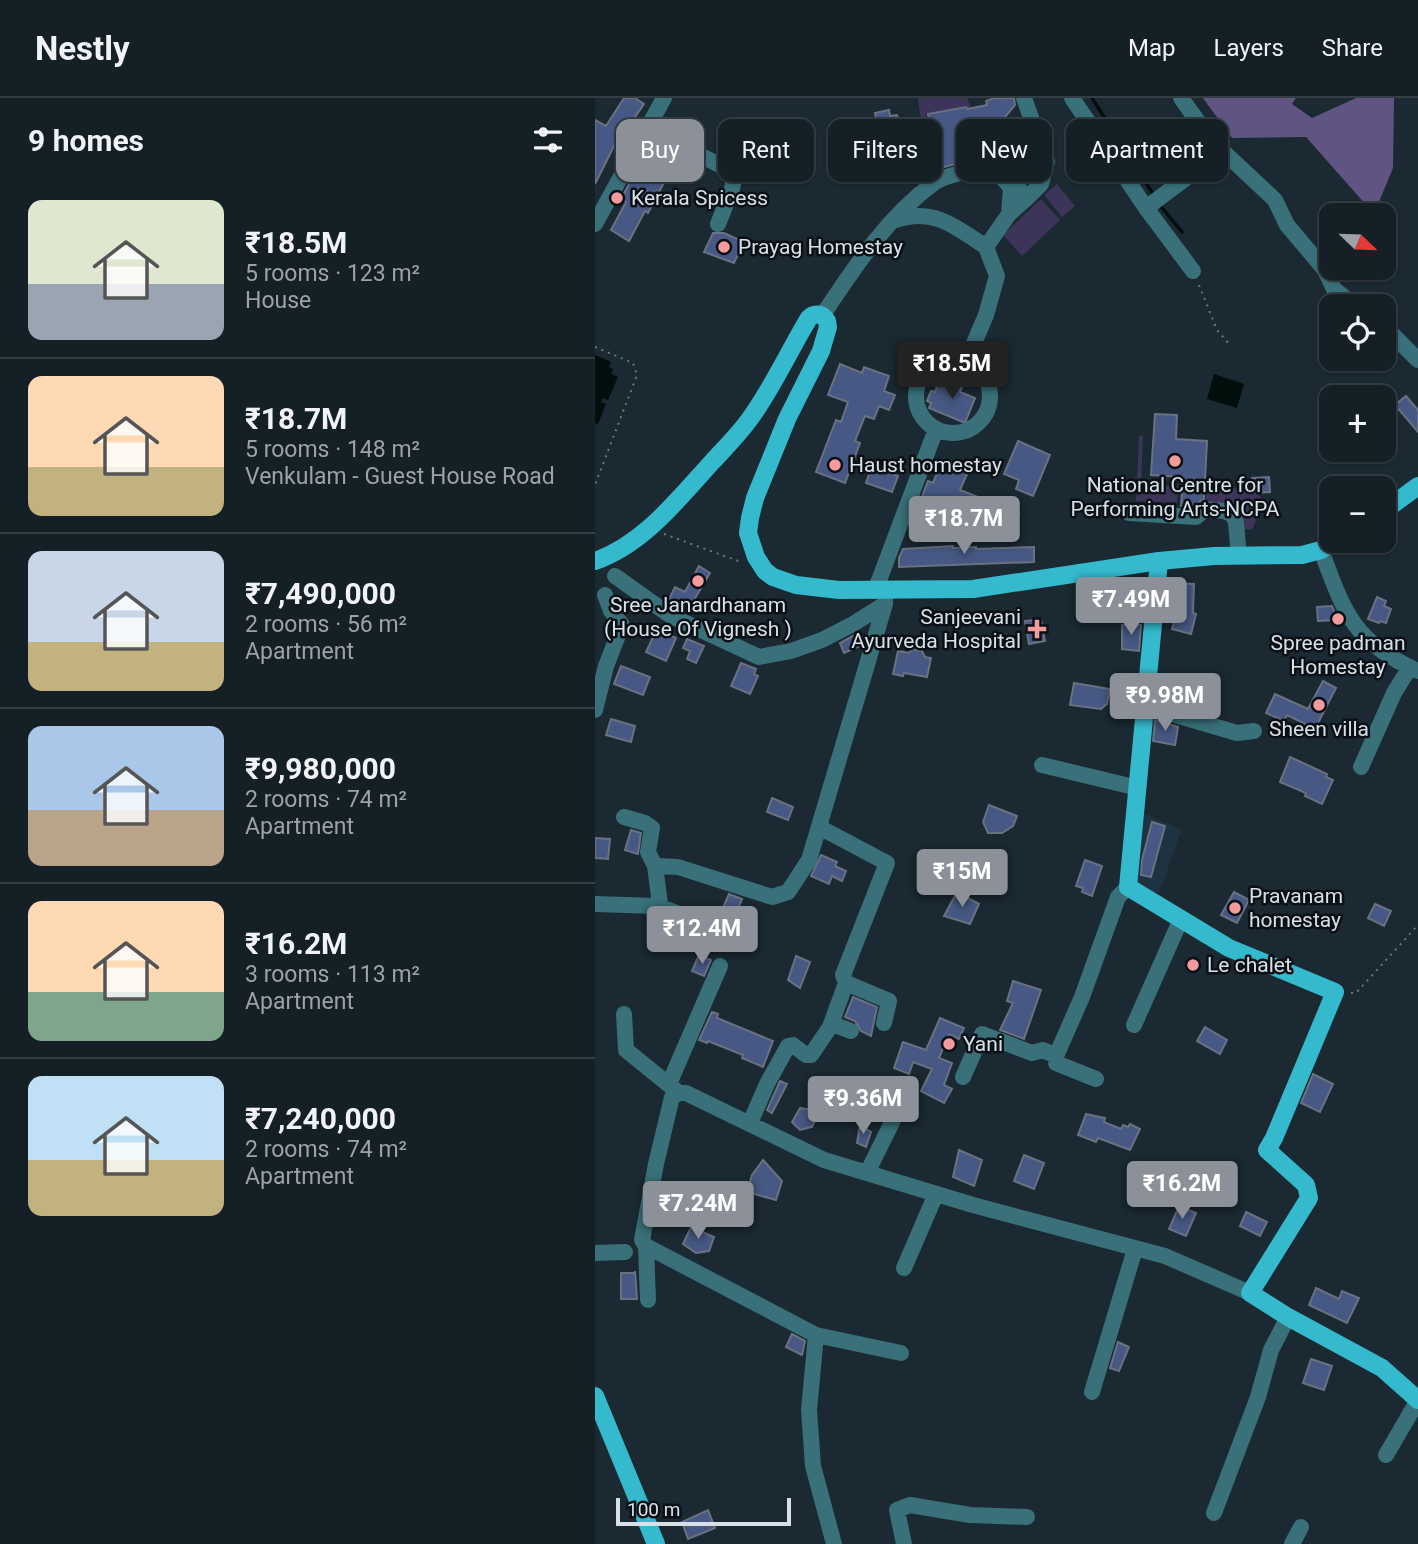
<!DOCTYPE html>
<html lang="en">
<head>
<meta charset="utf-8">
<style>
  :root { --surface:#141f26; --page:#1d272e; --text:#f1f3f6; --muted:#9da2a7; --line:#333d43; --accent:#8c9099 }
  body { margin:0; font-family:Roboto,sans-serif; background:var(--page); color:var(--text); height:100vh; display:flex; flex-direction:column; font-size:26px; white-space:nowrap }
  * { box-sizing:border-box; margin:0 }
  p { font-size:23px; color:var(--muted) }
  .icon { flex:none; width:38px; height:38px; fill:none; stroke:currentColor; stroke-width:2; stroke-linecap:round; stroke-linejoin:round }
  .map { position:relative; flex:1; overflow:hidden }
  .details { display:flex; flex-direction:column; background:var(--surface); width:595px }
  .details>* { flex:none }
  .guide { position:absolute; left:21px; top:21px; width:665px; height:63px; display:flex; gap:14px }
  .needle { width:46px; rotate:113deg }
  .buttons { position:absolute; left:724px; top:105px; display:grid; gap:14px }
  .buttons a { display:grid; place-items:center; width:77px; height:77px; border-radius:14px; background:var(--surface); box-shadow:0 2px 5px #0004,0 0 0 2px var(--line); font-size:35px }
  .scale { position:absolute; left:21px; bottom:18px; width:175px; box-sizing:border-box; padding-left:7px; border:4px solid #d7e0e7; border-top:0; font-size:19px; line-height:24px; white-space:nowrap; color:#d7e0e7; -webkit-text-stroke:5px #0a1015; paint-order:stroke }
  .price { position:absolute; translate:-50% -60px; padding:0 16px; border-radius:7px; background:var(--accent); color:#fff; font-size:23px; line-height:46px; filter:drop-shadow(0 2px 4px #0008) }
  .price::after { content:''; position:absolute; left:50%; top:42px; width:21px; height:16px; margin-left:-10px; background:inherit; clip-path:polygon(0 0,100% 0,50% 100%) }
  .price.selected { background:#222; color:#fff }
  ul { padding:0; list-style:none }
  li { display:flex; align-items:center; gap:21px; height:175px; padding:0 28px }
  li+li { border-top:2px solid var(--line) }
  li span { display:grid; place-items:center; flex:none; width:196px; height:140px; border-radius:14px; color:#555 }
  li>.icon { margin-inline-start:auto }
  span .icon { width:84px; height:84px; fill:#fffc; stroke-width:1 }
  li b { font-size:30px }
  h2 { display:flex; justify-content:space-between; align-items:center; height:84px; padding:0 28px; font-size:30px }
  .chip { padding:0 24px; border-radius:14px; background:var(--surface); box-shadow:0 2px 5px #0004,0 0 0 2px var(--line); font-size:24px; line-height:63px }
  .chip.selected { background:var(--accent); color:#fff }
  header { display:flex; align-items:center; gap:42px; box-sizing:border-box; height:98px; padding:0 35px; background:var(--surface); border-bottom:2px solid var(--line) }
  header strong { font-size:33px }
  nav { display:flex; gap:38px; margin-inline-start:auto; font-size:24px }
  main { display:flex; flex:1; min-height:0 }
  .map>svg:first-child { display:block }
  .built { fill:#1e3341 }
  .green { fill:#3d3559 }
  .forest { fill:#5f5482 }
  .water { fill:#000f0c }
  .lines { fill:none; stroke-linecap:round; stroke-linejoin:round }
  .stream { stroke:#000f0c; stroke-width:3.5 }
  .building { fill:#465883; stroke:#6a7181; stroke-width:2 }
  .path { stroke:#6b7880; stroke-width:2; stroke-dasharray:2 5; stroke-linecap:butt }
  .minor { stroke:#397079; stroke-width:16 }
  .major { stroke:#34b9cd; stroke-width:18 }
  .poi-dot { fill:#f59b9e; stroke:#0a1015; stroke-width:2.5 }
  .labels { text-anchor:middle; stroke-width:5; stroke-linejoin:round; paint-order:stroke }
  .poi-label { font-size:21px; fill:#d7e0e7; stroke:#0a1015; text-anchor:start }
</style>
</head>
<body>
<header>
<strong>Nestly</strong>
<nav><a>Map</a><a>Layers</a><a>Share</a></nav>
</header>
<main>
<section class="details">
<h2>9 homes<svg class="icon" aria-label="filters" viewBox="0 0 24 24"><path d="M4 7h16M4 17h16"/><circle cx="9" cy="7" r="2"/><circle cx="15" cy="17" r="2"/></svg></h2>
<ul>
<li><span style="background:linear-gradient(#dfe7d0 60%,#9aa5b1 0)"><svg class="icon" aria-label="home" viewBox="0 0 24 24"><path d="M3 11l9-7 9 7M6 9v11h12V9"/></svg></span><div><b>₹18.5M</b><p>5 rooms · 123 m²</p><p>House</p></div></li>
<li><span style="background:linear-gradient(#ffd9b3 65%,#c2b280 0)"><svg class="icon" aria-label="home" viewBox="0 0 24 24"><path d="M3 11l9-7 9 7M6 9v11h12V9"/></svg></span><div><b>₹18.7M</b><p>5 rooms · 148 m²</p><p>Venkulam - Guest House Road</p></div></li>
<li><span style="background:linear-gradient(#c9d6e8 65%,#c2b280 0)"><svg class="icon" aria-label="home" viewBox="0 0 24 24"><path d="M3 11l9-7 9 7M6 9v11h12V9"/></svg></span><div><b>₹7,490,000</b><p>2 rooms · 56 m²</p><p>Apartment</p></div></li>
<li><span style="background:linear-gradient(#a9c7e8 60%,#b9a48a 0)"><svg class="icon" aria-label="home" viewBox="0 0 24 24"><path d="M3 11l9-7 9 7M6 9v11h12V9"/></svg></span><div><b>₹9,980,000</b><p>2 rooms · 74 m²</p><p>Apartment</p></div></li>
<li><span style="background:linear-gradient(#ffd9b3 65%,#7fa58c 0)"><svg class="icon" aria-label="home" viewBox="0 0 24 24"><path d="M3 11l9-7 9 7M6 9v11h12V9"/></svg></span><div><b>₹16.2M</b><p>3 rooms · 113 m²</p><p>Apartment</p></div></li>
<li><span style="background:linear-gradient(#bfe0f5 60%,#c2b280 0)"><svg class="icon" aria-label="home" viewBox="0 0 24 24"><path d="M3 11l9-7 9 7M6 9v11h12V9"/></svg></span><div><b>₹7,240,000</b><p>2 rooms · 74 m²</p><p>Apartment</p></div></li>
</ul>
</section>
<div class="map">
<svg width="823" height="1446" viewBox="0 0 823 1446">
  <rect width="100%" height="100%" fill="#1a2932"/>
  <path class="built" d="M542,713L587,731L564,795L534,787Z"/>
  <path class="green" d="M323,0H372L377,11L373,12L371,8L331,16L332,23L326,24Z
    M462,86L480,108L467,119L449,97Z
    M446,101L465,122L427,158L408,137Z
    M544,338H548L546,387L583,388L582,405L541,403Z
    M657,390L658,396H663L669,403L657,432L649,431L611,404V391Z"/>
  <path class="forest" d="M608,0H701L697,6L717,20L761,0H799L798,70L779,116L711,39L637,40Z"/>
  <path class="water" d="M0,257L16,264L14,269L18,271L16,276L23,279L13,302L8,300L6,304L11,306L3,326L0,325Z
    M619,276L649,286L642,310L612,301Z"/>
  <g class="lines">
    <path class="stream" d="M497,0L560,99
      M564,106L587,134"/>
  </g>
  <path class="building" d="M29,0H40L49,6L31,32L28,30L0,86V22L11,28Z
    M399,0H419L420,7L385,49L391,54L385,61L372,51L374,62L342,71L337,69L334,56L283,31L280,15L294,12L295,18L302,17L304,22L312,21L313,26L334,21L333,16L371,9L372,11L392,7L391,3Z
    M65,49L97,65L89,80L75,73L53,115L50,113L34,143L16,132L31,104L26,101L46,64L55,69Z
    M118,135H129L149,144L139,165L109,154Z
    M245,266L267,275L269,269L294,278L289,293L300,297L294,312L284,308L279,321L270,318L260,343L265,345L250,385L221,374L241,322L246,324L253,304L233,297Z
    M360,278L370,282L365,294L380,300L370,325L334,310L336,305L332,303L336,293L340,294L343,286L355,291Z
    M811,298L823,312V334L800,307Z
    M560,316L582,317L581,341L612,343L609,401L597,408H586L588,379L556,377Z
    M423,343L455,357L438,398L421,391L424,382L409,376Z
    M347,363L373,374L365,392L424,415L417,433L358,411L349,432L323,422L330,403L326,401L333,383L338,385Z
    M277,368L303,378L297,394L271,385Z
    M674,379L675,394L658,395L657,380Z
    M358,448V450L381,449V451L439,449V464L304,469V460L308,451Z
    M104,468L115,475L92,514L73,503L80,489L90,494Z
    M574,485L599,486L598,515L601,516L596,536L577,531L583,509H573Z
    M782,499L791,503L789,508L796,511L791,525L785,523L784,525L773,521Z
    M737,508L743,522L723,523L722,509Z
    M446,521L450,543L434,546L430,523Z
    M527,527H546L544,553L527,551Z
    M62,531L81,540L71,563L51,554Z
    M260,537L265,548L249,555L245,545Z
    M92,541L109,548L101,565L92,561L95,553L88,550Z
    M317,551L327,553L330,559L336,560L332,579L309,575L308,578L298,576L303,553L314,555Z
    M146,565L161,571L159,576L163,578L155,596L136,588Z
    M26,568L55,579L48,597L19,586Z
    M728,583L741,590L720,631L692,617L689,623L671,615L680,596L713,611Z
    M479,585L515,591L512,606L506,611L475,607Z
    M16,621L40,628L36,644L11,637Z
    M560,622L583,629L580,647L558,643Z
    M695,659L732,676L731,679L738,682L727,706L710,698L711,695L685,684Z
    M177,700L198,709L193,722L172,714Z
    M394,707L422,718L418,728L407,735H393L388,724Z
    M557,724L570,728L556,779L546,777L547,762Z
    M36,732L46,735L43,756L30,752Z
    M0,740L15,741L13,761L0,760Z
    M226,757L242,764L240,768L251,773L247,783L237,778L234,786L216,778Z
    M490,762L507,768L497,798L487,794L488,790L481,788Z
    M362,794L384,806L375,826L349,818Z
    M639,794L654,802L642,825L626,817Z
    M134,796L147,801L134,832L123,828L122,823Z
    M780,806L796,813L789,828L773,820Z
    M104,857L116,862L109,878L97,873Z
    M201,858L215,864L205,890L193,882Z
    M418,883L446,892L429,941L405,932L418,905L412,903Z
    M258,899L282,909L276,938L266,933L260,923L250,919Z
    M117,914L123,916L122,920L178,943L168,969L147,960L148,957L113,943L112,945L104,942Z
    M345,920L369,930L364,941L354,936L344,960L357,965L349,987L357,991L349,1005L326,993L337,971L318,964L314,976L299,970L308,944L331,952Z
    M610,929L632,942L625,956L602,943Z
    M718,976L738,986L725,1014L706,1005Z
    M185,983L192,986L177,1015L172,1012Z
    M205,1010L225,1013L217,1029L205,1032L197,1024Z
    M491,1016L510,1020L509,1024L526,1031L528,1027L533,1029L535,1026L545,1031L535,1052L503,1040L501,1044L483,1037Z
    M265,1027L276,1034L271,1049L262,1045Z
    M364,1052L387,1062L379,1088L358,1079Z
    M429,1057L449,1065L439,1091L419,1083Z
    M168,1062L187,1083L181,1102L152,1094L157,1077Z
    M584,1108L601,1115L591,1138L574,1131Z
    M651,1114L672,1124L665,1138L645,1128Z
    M96,1129L119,1139L114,1153L101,1155L88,1146Z
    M40,1173L42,1201H26V1175H40Z
    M721,1190L744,1201L747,1193L764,1200L752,1225L714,1207Z
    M197,1236L210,1243L207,1257L191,1249Z
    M523,1244L534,1249L524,1273L515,1270Z
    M716,1261L737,1268L729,1292L708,1285Z
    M113,1412L120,1430L93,1441L87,1424Z"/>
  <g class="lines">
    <path class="path" d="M604,187L622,232L635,247
      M0,249L38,265L42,277L0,387
      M69,436L146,464
      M756,895H761L823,827"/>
    <path class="minor" d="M429,0L452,64L446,86L433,99
      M477,0L551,110L598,173
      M586,0L617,43L680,102L692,127L730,172L739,191L760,208
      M52,30L140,75L137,91L123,126
      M551,110L627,53
      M301,122C338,109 361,129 391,149
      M0,126L69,0
      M227,218C259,170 292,119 339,85C348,78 363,76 374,73C393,69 405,75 416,90L424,91L433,99L414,116L416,90
      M789,228L823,262
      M321 298a37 37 0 1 1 74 0a37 37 0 1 1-74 0Z
      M371,264L391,217L402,178L391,149L414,116
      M534,415L601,419L610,411L629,413L638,417L641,425L644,458
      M726,452C749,514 758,544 823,573
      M20,478L76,518L164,559L196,553L227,542L258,526L290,506
      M280,493L341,331
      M550,608L642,635L659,633
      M0,612L11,568L27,527L16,513L10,497
      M447,667L543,690
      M766,669L799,595L815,569
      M224,729L292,765L248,877L251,885L294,903L289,925
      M60,768L83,769L177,799L193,794L214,762L290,506V493
      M0,806L63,808L65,806L60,768L53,754L57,730L50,725L29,719
      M63,808L113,827
      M29,916L31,952L84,995H91L229,1062L378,1107L570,1158L655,1195
      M236,926L251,885
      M539,927L586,821
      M368,979L387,936L437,955L448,952L461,958
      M501,981L461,965V958L487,899L523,799L533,789
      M74,986L125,868
      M84,995L77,999L61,1066L47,1142L51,1148L221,1237L214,1312L218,1368L239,1446
      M155,1025L172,986L193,948L198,947L211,957H216L237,926L256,933
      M272,1075L309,1000
      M51,1148L53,1202
      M0,1155L30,1154
      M309,1170L341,1096
      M221,1237L306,1255
      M497,1294L540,1151
      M791,1357L823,1302
      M619,1415L663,1299L676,1252L693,1219
      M309,1446L302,1412L315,1407L375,1417L432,1419
      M697,1446L706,1429"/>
    <path class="major" d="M789,413L823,388
      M0,463C49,446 84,400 118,363C130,350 143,337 154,322C177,291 194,253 214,220C220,214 228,216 232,223L233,229L226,253L192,321L160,400L155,420L153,435L161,459L170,473L178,479L201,487L244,492L378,491L564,463L619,458L707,457L726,452L741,443
      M564,463L533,789L634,850L740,894L679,1040L672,1052L711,1087L714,1100L655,1195L693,1219L787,1270L823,1302
      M0,1298L61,1446"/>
  </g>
  <g class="poi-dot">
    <circle cx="22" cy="100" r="7"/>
    <circle cx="129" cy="149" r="7"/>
    <circle cx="580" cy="363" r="7"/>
    <circle cx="240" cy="367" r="7"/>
    <circle cx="103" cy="483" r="7"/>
    <circle cx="743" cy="521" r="7"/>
    <path d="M438.5 520.5h7v7h7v7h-7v7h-7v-7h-7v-7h7z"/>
    <circle cx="724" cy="607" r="7"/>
    <circle cx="640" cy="810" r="7"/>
    <circle cx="598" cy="867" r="7"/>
    <circle cx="354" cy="946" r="7"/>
  </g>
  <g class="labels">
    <g class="poi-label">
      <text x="36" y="107">Kerala Spicess</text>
      <text x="143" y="156">Prayag Homestay</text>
      <text x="254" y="374">Haust homestay</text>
      <text x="580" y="394" text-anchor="middle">National Centre for<tspan x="580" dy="24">Performing Arts-NCPA</tspan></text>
      <text x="103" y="514" text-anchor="middle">Sree Janardhanam<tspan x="103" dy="24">(House Of Vignesh )</tspan></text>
      <text x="426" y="526" text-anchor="end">Sanjeevani<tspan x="426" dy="24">Ayurveda Hospital</tspan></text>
      <text x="743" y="552" text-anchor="middle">Spree padman<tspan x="743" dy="24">Homestay</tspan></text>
      <text x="724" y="638" text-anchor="middle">Sheen villa</text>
      <text x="654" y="805">Pravanam<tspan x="654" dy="24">homestay</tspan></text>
      <text x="612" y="874">Le chalet</text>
      <text x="368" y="953">Yani</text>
    </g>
  </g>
</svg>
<div class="buttons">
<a><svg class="needle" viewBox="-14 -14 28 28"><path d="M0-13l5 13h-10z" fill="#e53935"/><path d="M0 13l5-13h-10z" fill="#9da2a7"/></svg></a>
<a><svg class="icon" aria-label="locate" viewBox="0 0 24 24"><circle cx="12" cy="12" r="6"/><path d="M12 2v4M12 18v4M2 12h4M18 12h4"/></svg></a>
<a>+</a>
<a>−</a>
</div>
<div class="scale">100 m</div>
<b class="price selected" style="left:357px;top:303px">₹18.5M</b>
<b class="price" style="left:369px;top:458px">₹18.7M</b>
<b class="price" style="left:536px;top:539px">₹7.49M</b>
<b class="price" style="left:570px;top:635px">₹9.98M</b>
<b class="price" style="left:367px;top:811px">₹15M</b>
<b class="price" style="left:107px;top:868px">₹12.4M</b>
<b class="price" style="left:268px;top:1038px">₹9.36M</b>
<b class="price" style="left:587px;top:1123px">₹16.2M</b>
<b class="price" style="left:103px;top:1143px">₹7.24M</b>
<div class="guide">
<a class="chip selected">Buy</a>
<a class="chip">Rent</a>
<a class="chip">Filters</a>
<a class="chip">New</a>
<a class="chip">Apartment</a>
</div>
</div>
</main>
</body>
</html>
